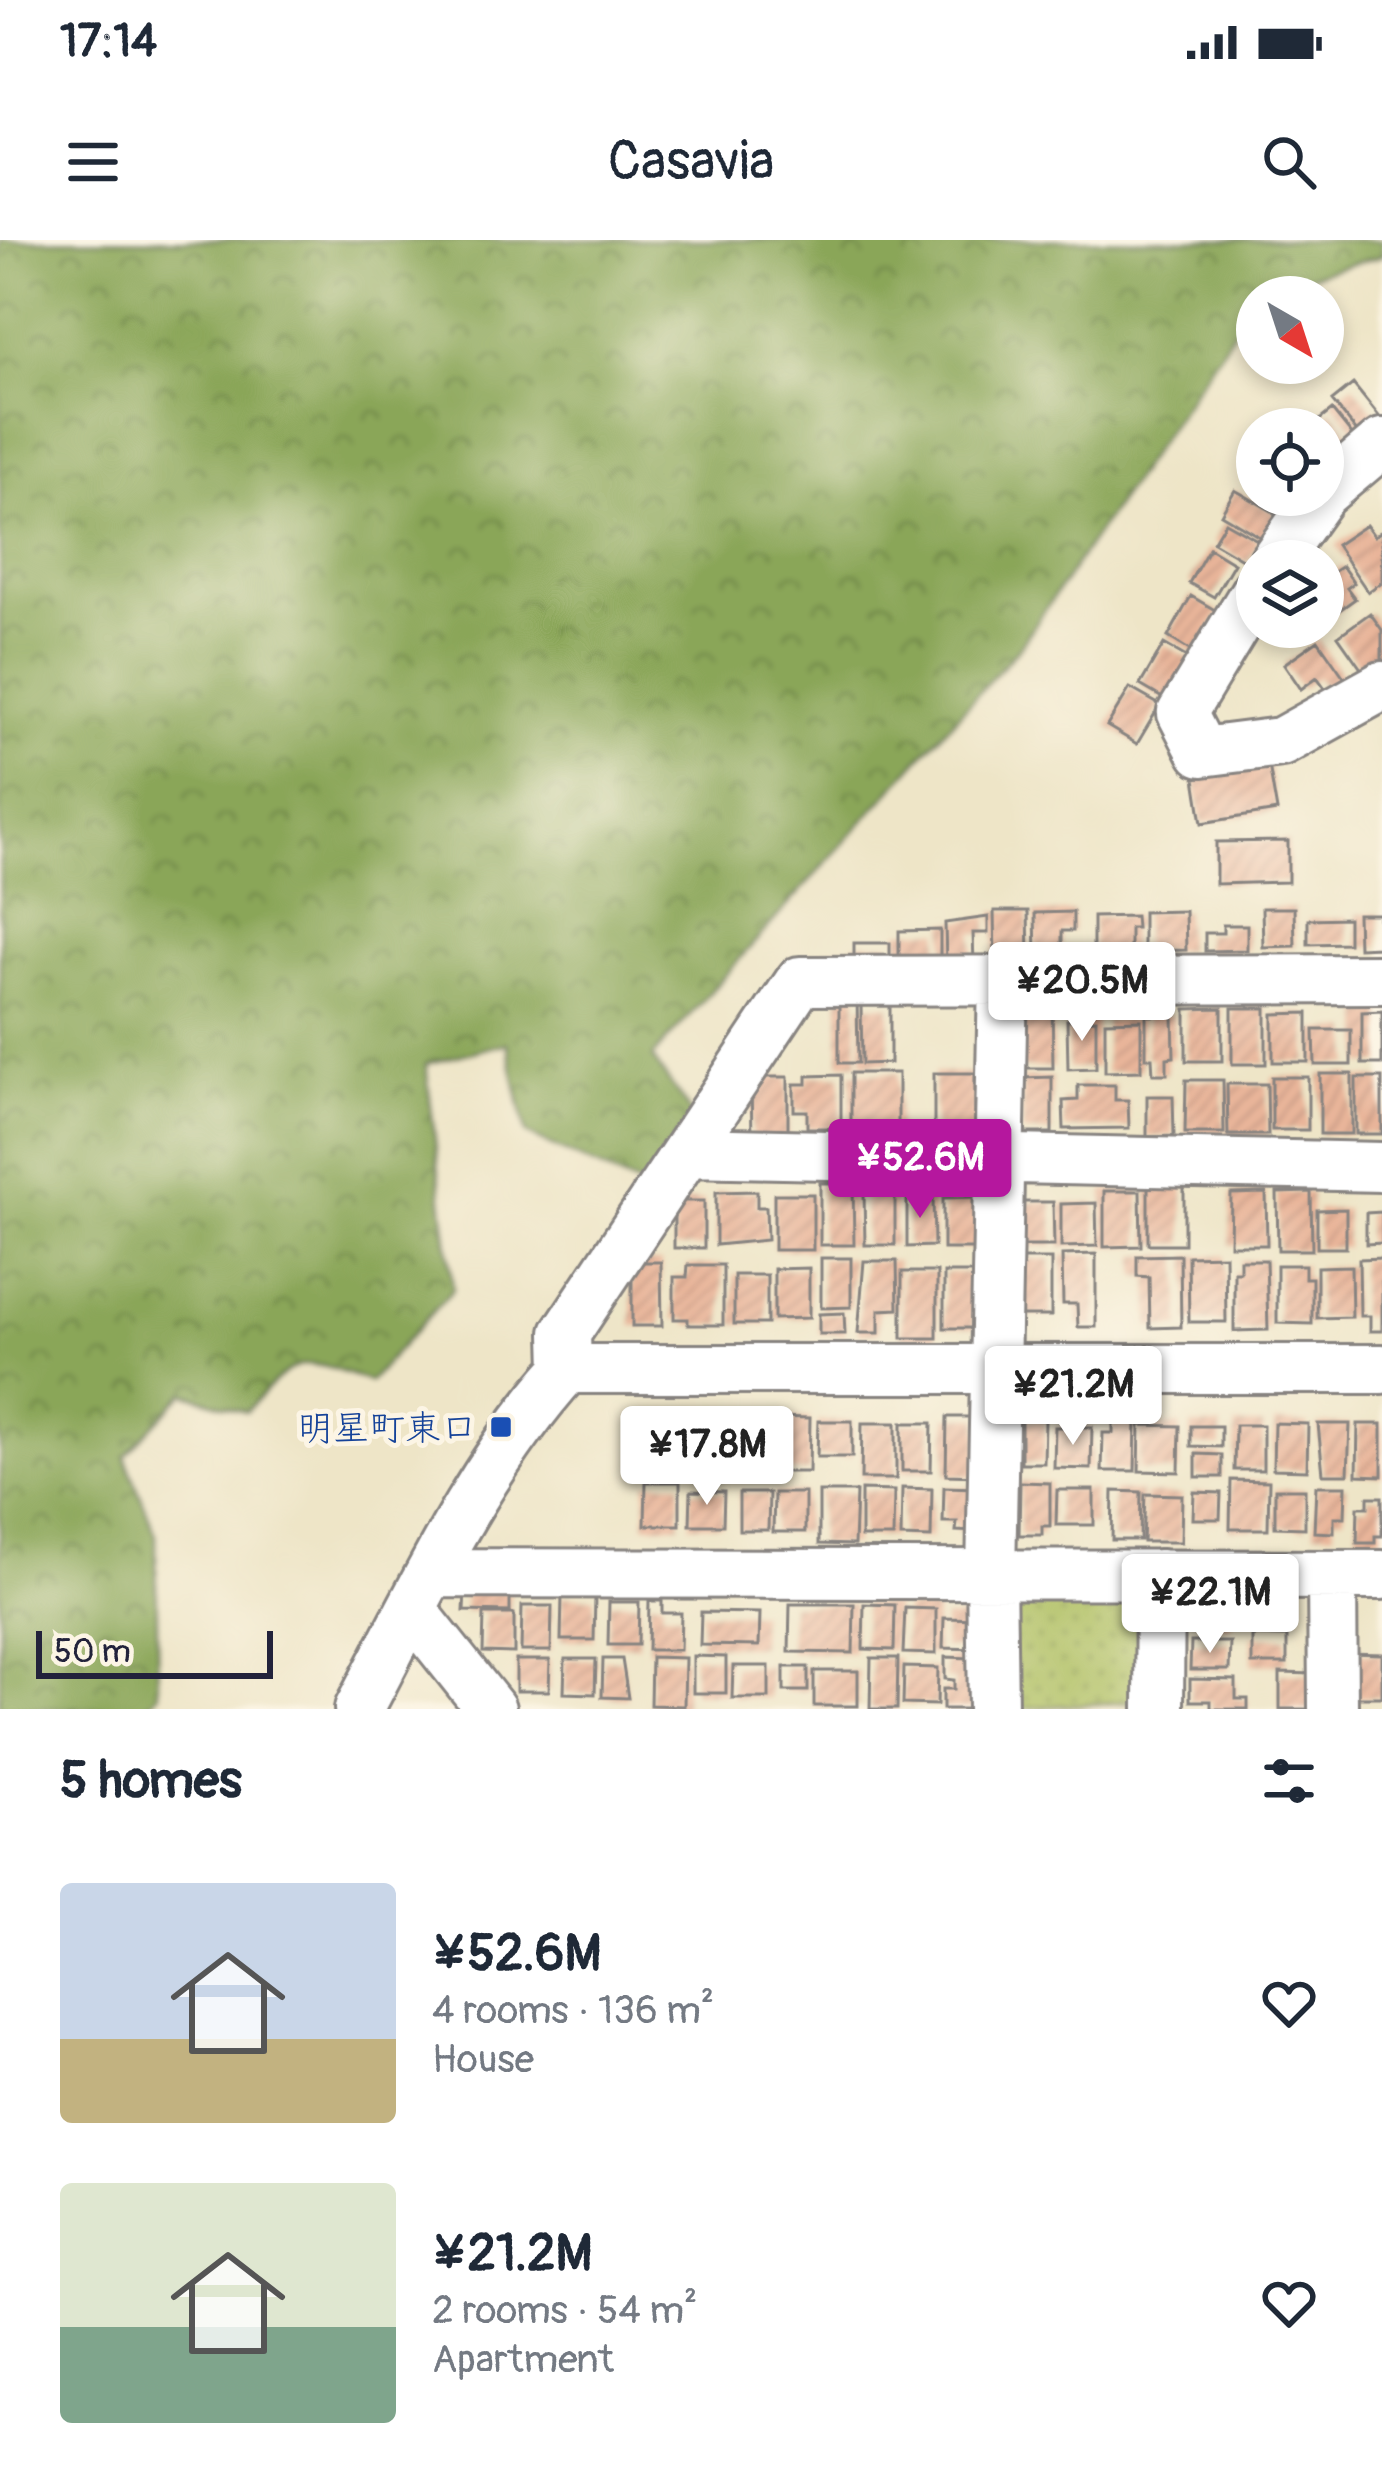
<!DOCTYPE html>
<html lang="en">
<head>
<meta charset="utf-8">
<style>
  :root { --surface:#fff; --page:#f2f2f3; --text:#1f2937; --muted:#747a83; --accent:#b5179e }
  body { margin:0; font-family:Pangolin,"Klee One",sans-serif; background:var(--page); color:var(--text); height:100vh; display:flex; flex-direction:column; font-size:45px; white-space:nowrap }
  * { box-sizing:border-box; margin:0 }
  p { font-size:39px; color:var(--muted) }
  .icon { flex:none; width:66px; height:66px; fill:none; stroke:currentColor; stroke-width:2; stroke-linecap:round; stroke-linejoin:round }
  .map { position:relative; height:1469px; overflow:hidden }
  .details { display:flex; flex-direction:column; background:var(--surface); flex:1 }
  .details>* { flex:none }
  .needle { width:78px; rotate:141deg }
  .tools { position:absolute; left:1236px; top:36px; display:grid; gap:24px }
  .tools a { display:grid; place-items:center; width:108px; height:108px; border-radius:50%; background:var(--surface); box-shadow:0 6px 18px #0003; font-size:60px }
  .scale { position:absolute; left:36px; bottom:30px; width:237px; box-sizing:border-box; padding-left:12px; border:6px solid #22223b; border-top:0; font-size:33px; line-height:42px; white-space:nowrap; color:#22223b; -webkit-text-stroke:9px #fcf5e5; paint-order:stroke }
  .price { position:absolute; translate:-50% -102px; padding:0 27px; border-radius:12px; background:#fff; color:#222; font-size:39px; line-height:78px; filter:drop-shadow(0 3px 6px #0008) }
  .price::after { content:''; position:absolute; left:50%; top:72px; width:36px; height:27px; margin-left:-18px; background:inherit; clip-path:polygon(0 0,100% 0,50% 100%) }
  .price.active { background:var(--accent); color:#fff }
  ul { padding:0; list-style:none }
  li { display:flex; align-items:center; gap:36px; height:300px; padding:0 60px }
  li span { display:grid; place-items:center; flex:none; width:336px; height:240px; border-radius:12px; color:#555 }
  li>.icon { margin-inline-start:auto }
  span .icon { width:144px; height:144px; fill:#fffc; stroke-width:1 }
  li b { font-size:51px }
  h2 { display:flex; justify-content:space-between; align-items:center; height:144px; padding:0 60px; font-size:51px }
  .status { display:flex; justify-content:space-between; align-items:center; height:84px; padding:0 60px; background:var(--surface); direction:ltr }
  .status svg { height:33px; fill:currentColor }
  header { display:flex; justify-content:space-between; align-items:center; height:156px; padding:0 60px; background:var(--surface); font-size:54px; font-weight:600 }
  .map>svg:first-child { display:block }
  .forest { fill:url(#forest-crowns); stroke:#56644a; stroke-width:3 }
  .park { fill:url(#park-dots); stroke:#68704e; stroke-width:3 }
  .building { fill:url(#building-hatch) }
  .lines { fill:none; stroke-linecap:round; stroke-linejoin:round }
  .minor-casing { stroke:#888481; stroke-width:54 }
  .minor { stroke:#fff; stroke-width:48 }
  .transit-dot { fill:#1a4fb4; stroke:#fcf5e5; stroke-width:4.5 }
  .labels { text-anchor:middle; stroke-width:10; stroke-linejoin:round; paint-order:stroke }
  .transit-label { font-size:36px; fill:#164399; stroke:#fcf5e5; text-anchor:end }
</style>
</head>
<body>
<div class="status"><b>17:14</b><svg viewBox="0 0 49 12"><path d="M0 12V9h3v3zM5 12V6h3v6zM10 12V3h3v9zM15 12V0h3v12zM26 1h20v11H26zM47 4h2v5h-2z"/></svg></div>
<header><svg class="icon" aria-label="menu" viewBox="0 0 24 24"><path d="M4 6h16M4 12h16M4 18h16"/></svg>Casavia<svg class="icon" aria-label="search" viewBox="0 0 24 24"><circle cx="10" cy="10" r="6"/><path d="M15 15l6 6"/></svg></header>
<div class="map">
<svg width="1382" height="1469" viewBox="0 0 1382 1469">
  <defs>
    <pattern id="forest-crowns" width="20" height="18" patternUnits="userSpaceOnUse" patternTransform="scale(3)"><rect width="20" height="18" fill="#8aa658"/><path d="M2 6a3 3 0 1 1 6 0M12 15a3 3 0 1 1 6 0" fill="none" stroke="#70874a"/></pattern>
    <pattern id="park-dots" width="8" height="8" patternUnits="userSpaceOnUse" patternTransform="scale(3)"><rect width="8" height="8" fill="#aebf62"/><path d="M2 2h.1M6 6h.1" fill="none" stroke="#95a456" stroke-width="1.8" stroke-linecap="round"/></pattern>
    <pattern id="building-hatch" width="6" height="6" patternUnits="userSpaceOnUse" patternTransform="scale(3)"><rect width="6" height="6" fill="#e9b59a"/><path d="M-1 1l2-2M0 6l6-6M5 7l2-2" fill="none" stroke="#c89b86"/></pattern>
  </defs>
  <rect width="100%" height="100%" fill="#fcf5e5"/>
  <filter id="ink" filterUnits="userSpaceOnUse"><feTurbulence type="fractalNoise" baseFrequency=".00833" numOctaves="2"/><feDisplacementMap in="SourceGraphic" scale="24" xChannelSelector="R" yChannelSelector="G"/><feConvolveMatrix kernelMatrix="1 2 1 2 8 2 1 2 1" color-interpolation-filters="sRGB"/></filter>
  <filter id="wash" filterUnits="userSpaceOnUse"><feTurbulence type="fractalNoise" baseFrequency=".004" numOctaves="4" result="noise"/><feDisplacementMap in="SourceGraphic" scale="48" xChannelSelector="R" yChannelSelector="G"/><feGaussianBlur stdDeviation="2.7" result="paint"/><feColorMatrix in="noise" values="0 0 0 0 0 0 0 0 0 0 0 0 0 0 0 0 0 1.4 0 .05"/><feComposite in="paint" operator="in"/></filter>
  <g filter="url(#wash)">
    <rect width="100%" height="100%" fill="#eee5c7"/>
    <path class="forest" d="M0,0H1382V16L1263,48L1021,405L652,817L692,875L642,947L526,894L507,803L426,824L453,1049L369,1142C298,1114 297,1117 246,1172L184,1153L125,1216L156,1295L158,1454L144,1469H0Z"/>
    <path class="park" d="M1020,1338H1138L1148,1461L1005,1469L1001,1362Z"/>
    <g id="blocks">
      <path class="building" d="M1353,144L1382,180L1362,198L1332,161Z
        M1332,170L1357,201L1327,224L1323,189H1308Z
        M1235,250L1277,274L1263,299L1221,274Z
        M1225,282L1259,301L1247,322L1213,302Z
        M1366,285L1374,296L1382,291V342L1368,352L1336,305Z
        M1209,308L1234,323L1214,357L1189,343Z
        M1342,326L1354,343L1347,348L1355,359L1323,382V365L1334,357L1323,339Z
        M1191,356L1220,373L1196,414L1168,397Z
        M1370,373L1382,390V420L1364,433L1338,396Z
        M1318,400L1348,443L1330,455L1317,437L1301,449L1284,424Z
        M1164,404L1195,422L1171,463L1140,445Z
        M1130,448L1160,465L1137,504L1107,486Z
        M1269,525L1277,571L1202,583L1195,538Z
        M1288,601V642L1216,644V602Z
        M1262,668H1294L1295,706L1263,707Z
        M994,671H1028L1029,720H995Z
        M1185,671L1186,710L1143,711V672Z
        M1073,672V691H1062V714H1036L1035,673Z
        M1357,674H1379V707L1358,708Z
        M1135,676L1136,688H1130V717L1093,718V677Z
        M988,677V693H973L974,724L946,725L945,683Z
        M1348,678V703L1308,704V679Z
        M1223,685H1247V710L1205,711V693H1223Z
        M940,690V717L899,718V691Z
        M854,703H890V723L854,724Z
        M839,754H857L858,823H839Z
        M1052,761L1053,828H1019L1018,776H1029V762Z
        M861,765H890V823L862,824Z
        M1222,768V821H1186V769Z
        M1232,768H1266V824H1232Z
        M1382,771V824H1362V772Z
        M1308,773V822H1273V774Z
        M1173,775L1174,817L1167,818V834H1153L1152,818H1146V776Z
        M1096,779V828L1068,829L1067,780Z
        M1141,780V831L1105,832V781Z
        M1314,790H1351V825H1315Z
        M851,833H898V895H851Z
        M934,833H975V893L934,894Z
        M1320,834H1352V894H1320Z
        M841,835V888H807V871H794V844H807V836Z
        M751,837H788V903H752Z
        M1052,837V893H1023L1022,838Z
        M1272,837H1308V890H1272Z
        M1356,838H1382V894H1356Z
        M1186,840H1223L1224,893H1185Z
        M1227,844H1267L1268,895H1228Z
        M1078,845H1115V860H1128L1129,888L1064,889L1063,861L1078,860Z
        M1147,856H1173L1174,896L1147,897Z
        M820,943H853L854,1005H820Z
        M1148,947H1184V1004H1148Z
        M757,951V967H766L767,1000L716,1005V952Z
        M1104,951H1140L1141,1006L1104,1007Z
        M1311,952L1312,1010H1278L1277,953Z
        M864,953H895V1005H865Z
        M1266,953L1267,1005H1230L1231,954Z
        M774,954H813V1010H774Z
        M933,955L934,1006L907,1007V956Z
        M982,957L983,1009H943V958Z
        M674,961H704V1008H674Z
        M1018,962H1053L1054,1006H1018Z
        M1096,963L1097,1006L1061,1007V964Z
        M1346,969V1008H1317V970Z
        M1382,972V1003L1366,1004V973Z
        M1096,1014V1087H1078L1077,1064H1063L1062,1015Z
        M1180,1015L1181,1087L1150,1088L1149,1037L1137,1036V1016Z
        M1225,1015L1226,1082H1189L1188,1016Z
        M821,1018H851V1067L821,1068Z
        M1382,1018V1091H1370V1076H1360L1359,1019Z
        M1015,1019H1051V1076H1016Z
        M1240,1020H1266L1268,1090L1234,1091V1032H1240Z
        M864,1021H897L898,1069L879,1070V1093H858Z
        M632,1022H661L662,1086H632Z
        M688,1025H723V1085H688V1079H674V1037H687Z
        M1277,1025H1305V1038H1312V1084L1277,1083Z
        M1351,1026L1352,1077L1317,1078V1027Z
        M809,1028V1078L774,1079V1029Z
        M902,1032H937V1098H902Z
        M944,1033H973L974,1088H944Z
        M734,1035H767V1084H734Z
        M844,1073L845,1094H819V1074Z
        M655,1174H681V1215L644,1214V1186H655Z
        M751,1174H768V1219H734L735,1190H750Z
        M774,1177L810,1178L809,1232H774Z
        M947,1177H979L978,1236L946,1235Z
        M1113,1177L1136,1178L1135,1231H1102L1103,1193H1113Z
        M1021,1179L1045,1180L1044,1223H1021Z
        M818,1181H852V1217H817Z
        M862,1183H896V1239H861Z
        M902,1183H932L931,1231H902Z
        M1274,1183L1308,1184L1307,1230L1273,1229Z
        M1318,1184H1350L1348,1234H1323Z
        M1358,1184H1382V1236L1357,1235Z
        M1140,1185L1180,1186L1179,1232L1139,1231Z
        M1235,1185H1263V1230H1234Z
        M1191,1186H1221V1207L1191,1206Z
        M693,1187H724L723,1219H693Z
        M1055,1187H1092L1091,1229L1054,1228Z
        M1196,1214L1222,1215V1237H1196Z
        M1231,1240L1269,1241L1268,1289H1230Z
        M646,1242H680V1285H645Z
        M1020,1242L1050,1243V1286H1042V1295H1019Z
        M1316,1246H1346L1345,1277H1334V1293L1314,1292Z
        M944,1247L978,1248L977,1292L956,1291L957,1282H943Z
        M902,1248L932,1249L931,1298L901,1297Z
        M1275,1249H1305V1288L1275,1287Z
        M861,1250L894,1251L893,1297H861Z
        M1057,1250H1094V1285H1056Z
        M691,1251L724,1252L723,1285H690Z
        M1113,1251L1141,1252L1140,1300H1112Z
        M819,1252H856L854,1305L819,1304Z
        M1194,1252L1221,1253L1220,1279H1193Z
        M739,1253H769L768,1290H739Z
        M774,1253H805V1292H773Z
        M1145,1254L1182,1255L1181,1302H1143Z
        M1368,1257H1382V1296H1375V1303H1357L1358,1267H1368Z
        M465,1351L510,1352V1372L464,1371Z
        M562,1356L595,1357L594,1400H561Z
        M649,1361H662V1373H681L680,1410H648Z
        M609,1362H639L638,1405H608Z
        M790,1364H854L853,1413L789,1412Z
        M864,1364L895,1365L894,1410L863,1409Z
        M1205,1364L1224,1365V1373H1232V1387L1204,1386Z
        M522,1366H552L551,1411H521Z
        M905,1368L936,1369V1414L903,1413Z
        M701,1372L760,1373L759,1406L700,1405Z
        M484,1374H514V1413L483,1412Z
        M944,1378L979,1379L978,1409L943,1408Z
        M1252,1396L1287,1397V1424H1252Z
        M1191,1402H1230L1229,1430H1190Z
        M1347,1413L1382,1414V1457H1347Z
        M693,1416L726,1417V1453H693Z
        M651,1417L685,1418L684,1466L650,1465Z
        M945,1417L972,1418V1469H943V1449H954V1440L945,1439Z
        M871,1418H898L897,1469H870Z
        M565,1419H596L595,1454L564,1453Z
        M603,1419H622L628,1458L602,1457Z
        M516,1420H550L549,1451H516Z
        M733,1426H769V1458H732Z
        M784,1427H808V1451H784Z
        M904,1427L938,1428L937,1465L903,1464Z
        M814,1431H858V1466H814Z
        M1280,1433L1314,1434L1313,1469H1280Z
        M1190,1439L1236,1440V1459H1248V1469H1211V1461H1190Z"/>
    </g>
  </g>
  <g filter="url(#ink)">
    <use href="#blocks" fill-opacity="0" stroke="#888481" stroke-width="3"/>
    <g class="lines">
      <g class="minor-casing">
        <path id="minor" d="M1323,253L1382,203
          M1274,321L1321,255
          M1257,349L1182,473L1202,512L1281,502L1382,446
          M687,912L1382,927
          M567,1129L566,1093L800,741L1382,739
          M433,1333L1382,1335
          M1332,1335L1333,1469
          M412,1370L491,1469
          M359,1469C420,1353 479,1226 567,1129H1382
          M993,1469L991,1334L1003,738
          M1159,1469L1160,1334"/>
      </g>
      <use href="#minor" class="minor"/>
    </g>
  </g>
  <rect class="transit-dot" x="489" y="1175" width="24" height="24" rx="6"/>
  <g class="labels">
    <g class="transit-label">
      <text x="477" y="1200">明星町東口</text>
    </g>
  </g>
</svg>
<div class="tools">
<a><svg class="needle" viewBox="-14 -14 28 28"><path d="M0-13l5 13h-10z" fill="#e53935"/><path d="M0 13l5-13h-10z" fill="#747a83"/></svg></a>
<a><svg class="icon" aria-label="locate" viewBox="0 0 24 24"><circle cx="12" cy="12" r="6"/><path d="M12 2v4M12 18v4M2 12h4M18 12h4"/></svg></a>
<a><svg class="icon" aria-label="layers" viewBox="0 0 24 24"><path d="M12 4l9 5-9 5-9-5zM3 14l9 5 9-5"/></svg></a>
</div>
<div class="scale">50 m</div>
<b class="price" style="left:1082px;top:804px">¥20.5M</b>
<b class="price active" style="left:920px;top:981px">¥52.6M</b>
<b class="price" style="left:1073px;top:1208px">¥21.2M</b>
<b class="price" style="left:707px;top:1268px">¥17.8M</b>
<b class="price" style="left:1210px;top:1416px">¥22.1M</b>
</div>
<section class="details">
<h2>5 homes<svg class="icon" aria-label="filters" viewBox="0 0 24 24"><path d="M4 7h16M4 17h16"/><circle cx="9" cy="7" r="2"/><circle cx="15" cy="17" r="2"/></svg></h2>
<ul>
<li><span style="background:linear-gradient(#c9d6e8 65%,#c2b280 0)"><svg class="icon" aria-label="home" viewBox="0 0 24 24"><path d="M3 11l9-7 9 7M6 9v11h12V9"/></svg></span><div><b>¥52.6M</b><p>4 rooms · 136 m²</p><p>House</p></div><svg class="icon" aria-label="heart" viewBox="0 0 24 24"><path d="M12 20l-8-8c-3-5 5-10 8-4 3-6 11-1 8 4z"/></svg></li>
<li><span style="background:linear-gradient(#dfe7d0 60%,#7fa58c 0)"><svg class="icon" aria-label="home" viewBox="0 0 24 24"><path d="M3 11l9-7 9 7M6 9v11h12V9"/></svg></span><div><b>¥21.2M</b><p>2 rooms · 54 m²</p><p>Apartment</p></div><svg class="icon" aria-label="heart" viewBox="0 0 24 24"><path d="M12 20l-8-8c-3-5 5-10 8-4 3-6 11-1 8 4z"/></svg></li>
</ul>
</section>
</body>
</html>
